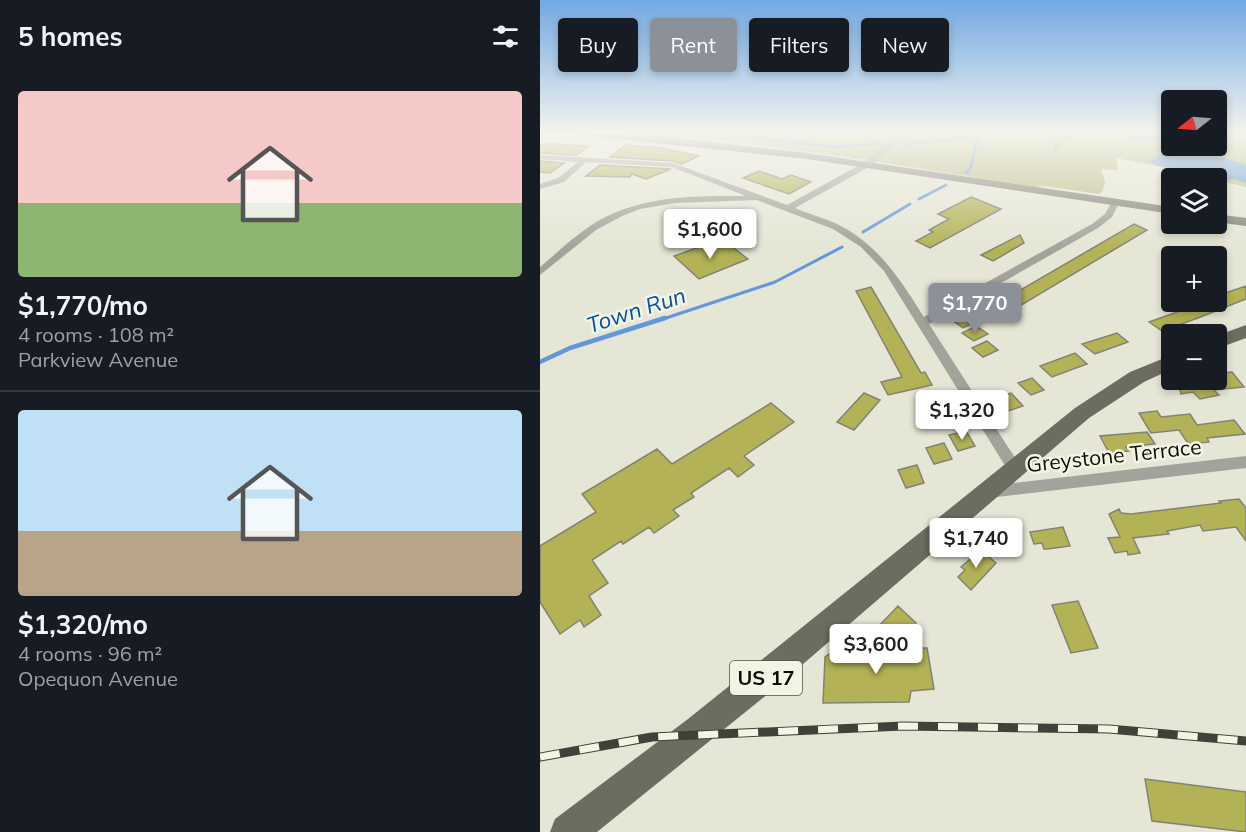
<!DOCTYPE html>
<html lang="en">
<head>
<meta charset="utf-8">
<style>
  :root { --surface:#171b24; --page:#20242c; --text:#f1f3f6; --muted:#9ea1a6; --line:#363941; --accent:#8c9099 }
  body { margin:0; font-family:Mulish,sans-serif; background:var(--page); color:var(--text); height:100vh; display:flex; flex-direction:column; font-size:22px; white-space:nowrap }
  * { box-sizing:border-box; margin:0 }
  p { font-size:20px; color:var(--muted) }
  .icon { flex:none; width:33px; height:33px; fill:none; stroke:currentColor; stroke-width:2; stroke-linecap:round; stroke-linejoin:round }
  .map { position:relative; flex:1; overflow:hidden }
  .drawer { display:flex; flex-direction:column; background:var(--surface); width:540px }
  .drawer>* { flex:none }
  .hud { position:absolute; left:18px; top:18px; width:570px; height:54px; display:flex; gap:12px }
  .needle { width:39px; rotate:253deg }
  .tools { position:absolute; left:621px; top:90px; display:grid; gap:12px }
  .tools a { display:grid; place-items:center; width:66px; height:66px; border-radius:6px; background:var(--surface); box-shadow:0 3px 9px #0003; font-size:30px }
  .price { position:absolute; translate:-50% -51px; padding:0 14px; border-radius:6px; background:#fff; color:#222; font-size:20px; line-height:39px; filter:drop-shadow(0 2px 3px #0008) }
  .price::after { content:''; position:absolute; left:50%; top:36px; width:18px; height:14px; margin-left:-9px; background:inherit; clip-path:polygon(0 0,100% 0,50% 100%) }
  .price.selected { background:var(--accent); color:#fff }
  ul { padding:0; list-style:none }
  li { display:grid; align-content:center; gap:12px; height:318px; padding:0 18px }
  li+li { border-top:2px solid var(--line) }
  li span { display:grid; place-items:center; height:186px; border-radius:6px; color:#555 }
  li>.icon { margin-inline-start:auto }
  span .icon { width:108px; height:108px; fill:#fffc; stroke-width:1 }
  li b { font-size:26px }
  h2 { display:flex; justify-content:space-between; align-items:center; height:72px; padding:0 18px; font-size:26px }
  .chip { padding:0 21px; border-radius:6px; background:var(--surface); box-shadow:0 3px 9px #0003; font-size:21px; line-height:54px }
  .chip.selected { background:var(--accent); color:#fff }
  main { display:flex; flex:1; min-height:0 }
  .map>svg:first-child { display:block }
  .green { fill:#bbbc87 }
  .water { fill:#6297da }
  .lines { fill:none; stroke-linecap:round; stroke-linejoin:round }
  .stream-far1 { stroke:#6297da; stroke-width:3 }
  .stream { stroke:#6297da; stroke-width:4.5 }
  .building { fill:#b3b256; stroke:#828374; stroke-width:1.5 }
  .minor { fill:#a3a39c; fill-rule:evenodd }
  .secondary { fill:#838379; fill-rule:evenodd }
  .primary { fill:#6c6c60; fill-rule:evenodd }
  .rail-casing { stroke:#41413a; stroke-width:9 }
  .rail { stroke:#f3f4e3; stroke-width:7; stroke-dasharray:20; stroke-linecap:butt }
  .labels { text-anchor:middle; stroke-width:5; stroke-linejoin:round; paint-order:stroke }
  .shield { fill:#f3f4e3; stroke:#515249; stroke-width:1.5 }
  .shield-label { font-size:20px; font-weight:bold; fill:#0c0c07 }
  .street-label { font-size:21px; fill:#0c0c07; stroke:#f3f4e3 }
  .water-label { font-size:22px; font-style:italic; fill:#0052a1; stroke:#f3f4e3 }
</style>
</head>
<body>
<main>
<section class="drawer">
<h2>5 homes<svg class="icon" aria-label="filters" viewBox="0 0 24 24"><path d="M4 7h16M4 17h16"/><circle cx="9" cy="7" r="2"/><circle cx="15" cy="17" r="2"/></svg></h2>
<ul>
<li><span style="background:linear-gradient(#f6c9c9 60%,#8fb573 0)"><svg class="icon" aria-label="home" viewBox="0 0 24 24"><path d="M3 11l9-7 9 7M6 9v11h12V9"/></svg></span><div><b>$1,770/mo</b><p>4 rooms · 108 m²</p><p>Parkview Avenue</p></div></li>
<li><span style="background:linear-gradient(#bfe0f5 65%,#b9a48a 0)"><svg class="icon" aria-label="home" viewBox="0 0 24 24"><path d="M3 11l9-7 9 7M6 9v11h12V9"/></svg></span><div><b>$1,320/mo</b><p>4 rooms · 96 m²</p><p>Opequon Avenue</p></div></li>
</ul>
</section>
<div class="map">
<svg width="706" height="832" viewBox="0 0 706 832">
  <rect width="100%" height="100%" fill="#e6e6d6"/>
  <path class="green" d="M107,133H631L632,146H676L677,133H706V187L677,180L676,178L576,158L578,170L561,169L565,182L562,192L559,194L504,186L492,187C364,165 236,145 107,133Z"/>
  <path class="water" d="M584,133H608L631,140L632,146H642L644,148L706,164V183L694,179L686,180L615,165L610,161L633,146L603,139L595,141Z"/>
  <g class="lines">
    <path class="stream-far1" d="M177,133L297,147L339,143
      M366,144L437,136
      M426,173L431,167L438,133
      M379,199L406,185
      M323,232L370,204
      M120,320L235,282L302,247"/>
    <path class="stream" d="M0,362L30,348L125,318"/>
  </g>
  <path class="building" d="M508,133H534L516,148Z
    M0,144H16L49,146L36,155L0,153Z
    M85,145L121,148L159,156L142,164L133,161L70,157Z
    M0,161L24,163L10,173L0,172Z
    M60,165L131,169L106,179L92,174L90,177L46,176Z
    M219,171L242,179L251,175L271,182L249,194L203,178Z
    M431,197L461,209L390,248L376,241L393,232L389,230L409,219L398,214Z
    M594,224L607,230L473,310L460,302Z
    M480,235L484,243L453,261L441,255Z
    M187,243L208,259L159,279L134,256L162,246L168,251Z
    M706,286V299L658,318L622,331L609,322L665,302H676V296Z
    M331,287L381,373L385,372L392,385L348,395L341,382L362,377L316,291Z
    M426,313L437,321L423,328L412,320Z
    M436,326L448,334L434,341L422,333Z
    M577,333L588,342L555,354L542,344Z
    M447,341L458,350L443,357L432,348Z
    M535,353L547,364L512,377L500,366Z
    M692,372L704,387L674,390L679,395L660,399L653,392L641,394L639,386L676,380V374Z
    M492,378L504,390L491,395L478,383Z
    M324,393L340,400L314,430L297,422Z
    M471,393L483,406L468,411L456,398Z
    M231,403L254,422L204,456L214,465L198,477L189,468L151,493L154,497L133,510L139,516L114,533L109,527L83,544L81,541L52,560L68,583L49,596L61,615L44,627L40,620L20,634L0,602V546L56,512L42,494L117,449L132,464Z
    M617,411L621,417L650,414L657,425L694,420L705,434L667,438L669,442L652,444L647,442L639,430L611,433L599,413Z
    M426,431L435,446L418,451L409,435Z
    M607,432L615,444L586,447L589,451L569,453L560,436Z
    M404,443L412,459L394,464L386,448Z
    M377,465L384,483L366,488L358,470Z
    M699,499L706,508V541L696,527L663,531L660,525L627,531L629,534L593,538L600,553L588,555L587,551L575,553L568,538L580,537L569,514L579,509L581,513L591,514L681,503L679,501Z
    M523,527L530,546L508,549H504L502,543L494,544L490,532Z
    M441,550L456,563L431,590L418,577L425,570L421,567Z
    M538,601L558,648L531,653L512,605Z
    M358,606L376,623L353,647L335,630Z
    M387,648L394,689L371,691L369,702L283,703L285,657L295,650Z
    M605,779L706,792V832L612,821Z"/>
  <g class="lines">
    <path class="minor" d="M363,133H371L355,144L329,167L255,208C269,214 285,218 299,225C339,245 361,281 384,317L552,224L565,214L572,201L579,203L572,217L558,228L389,324L479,464L481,468L479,472H469L344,271L321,247L293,229L217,200L135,203L100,209L82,216L56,230L0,275V267C17,253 32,238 50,226C97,195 152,196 206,196L132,167L46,162L24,182L0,189V184L18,178L38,162L0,159V155L133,163L247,205L323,163L349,140Z
      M706,456V468L449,498L444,496L441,492L444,488L449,486Z"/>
    <path class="secondary" d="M42,133L120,136L267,153L632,207V214L267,159L47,136Z
      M676,214L706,218V226L676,222Z"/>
    <path class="primary" d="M706,325V338L676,349V336Z
      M632,355V369L604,382L549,418L234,689L57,832H10L15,819L148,719L535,408L590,372Z"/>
    <g class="rail-casing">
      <path id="rail" d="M0,757L112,737L363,726L569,729L706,741"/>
    </g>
    <use href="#rail" class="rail"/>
  </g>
  <linearGradient id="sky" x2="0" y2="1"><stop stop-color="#72a8e2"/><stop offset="0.53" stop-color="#f4f4ed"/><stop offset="1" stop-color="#f4f4ed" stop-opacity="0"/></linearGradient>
  <rect width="706" height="250" fill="url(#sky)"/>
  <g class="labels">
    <rect class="shield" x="190" y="661" width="72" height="34" rx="4.5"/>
    <g class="shield-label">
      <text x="226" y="685">US 17</text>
    </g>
    <g class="street-label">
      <text transform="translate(574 456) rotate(-6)" y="7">Greystone Terrace</text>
    </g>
    <g class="water-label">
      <text transform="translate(96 310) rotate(-18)" y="8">Town Run</text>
    </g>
  </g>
</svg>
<div class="tools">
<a><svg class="needle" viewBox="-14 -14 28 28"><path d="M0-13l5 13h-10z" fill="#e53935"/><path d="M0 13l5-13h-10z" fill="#9ea1a6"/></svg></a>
<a><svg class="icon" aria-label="layers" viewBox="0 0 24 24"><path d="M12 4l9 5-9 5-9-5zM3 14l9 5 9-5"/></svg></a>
<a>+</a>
<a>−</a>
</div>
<b class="price" style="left:170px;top:260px">$1,600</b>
<b class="price selected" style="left:435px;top:334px">$1,770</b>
<b class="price" style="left:422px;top:441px">$1,320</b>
<b class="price" style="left:436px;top:569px">$1,740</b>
<b class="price" style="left:336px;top:675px">$3,600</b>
<div class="hud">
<a class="chip">Buy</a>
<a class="chip selected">Rent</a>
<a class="chip">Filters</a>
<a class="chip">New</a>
</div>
</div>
</main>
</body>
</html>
